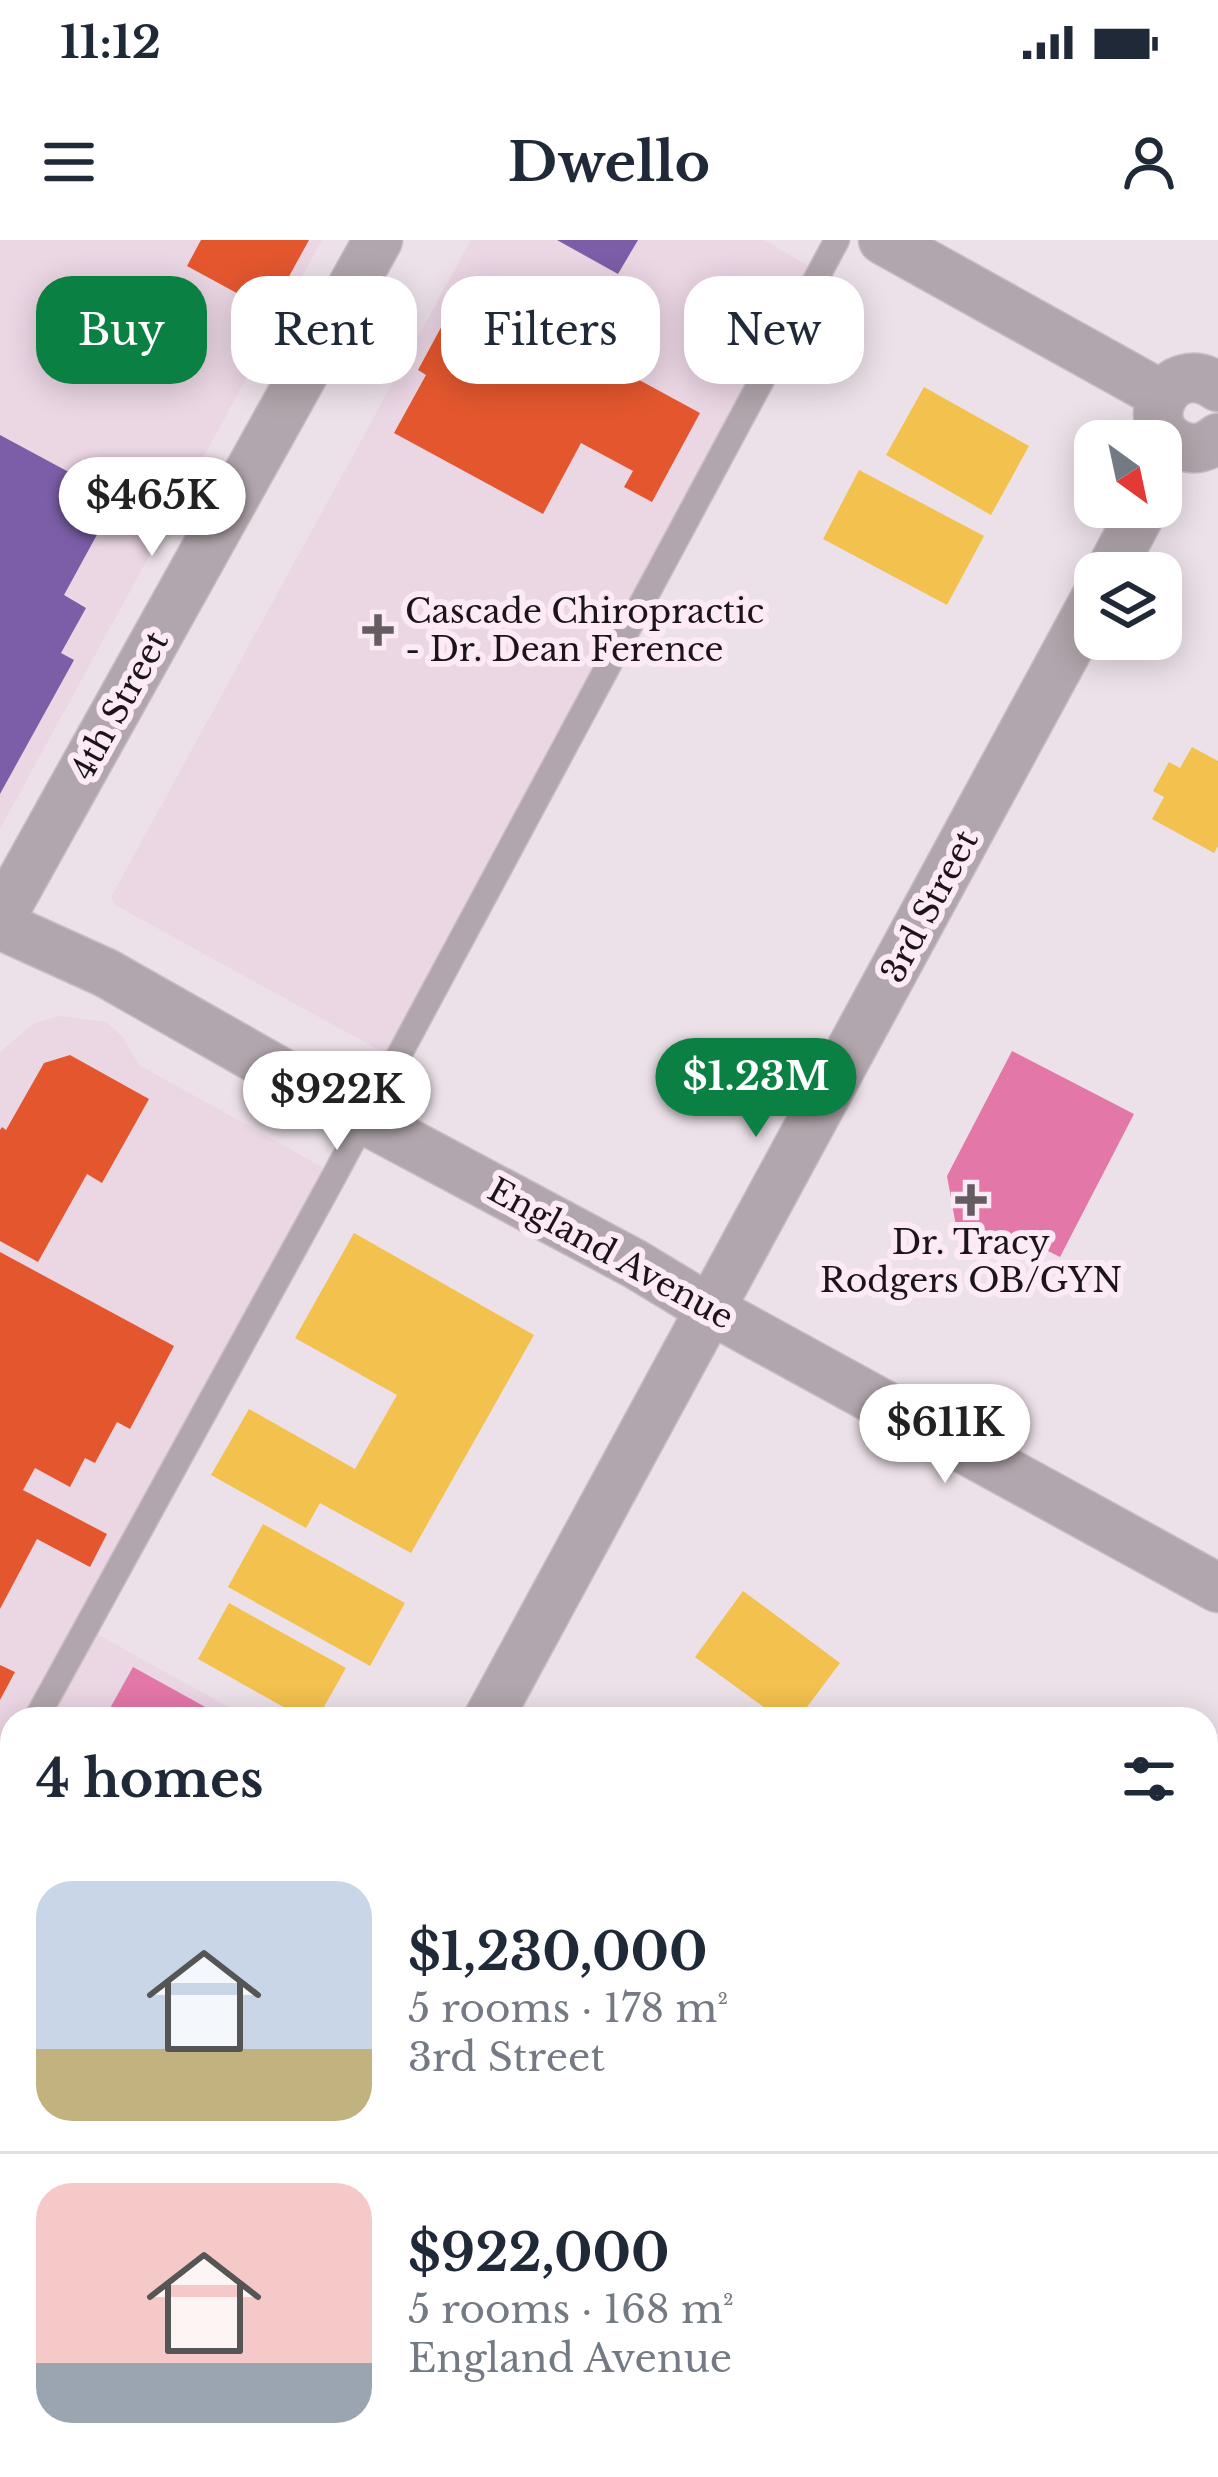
<!DOCTYPE html>
<html lang="en">
<head>
<meta charset="utf-8">
<style>
  :root { --surface:#fff; --page:#f6f6f7; --text:#1f2937; --muted:#747a83; --line:#e0e1e3; --accent:#0b8043 }
  body { margin:0; font-family:"Libre Baskerville",serif; background:var(--page); color:var(--text); height:100vh; display:flex; flex-direction:column; font-size:45px; white-space:nowrap }
  * { box-sizing:border-box; margin:0 }
  p { font-size:39px; color:var(--muted) }
  .icon { flex:none; width:66px; height:66px; fill:none; stroke:currentColor; stroke-width:2; stroke-linecap:round; stroke-linejoin:round }
  .map { position:relative; flex:1; overflow:hidden }
  .sheet { position:absolute; left:0px; top:1467px; width:1218px; height:771px; display:flex; flex-direction:column; background:var(--surface); border-radius:36px 36px 0 0; box-shadow:0 6px 30px #0003 }
  .sheet>* { flex:none }
  .banner { position:absolute; left:36px; top:36px; width:1146px; height:108px; display:flex; gap:24px }
  .needle { width:78px; rotate:147deg }
  .controls { position:absolute; left:1074px; top:180px; display:grid; gap:24px }
  .controls a { display:grid; place-items:center; width:108px; height:108px; border-radius:24px; background:var(--surface); box-shadow:0 6px 30px #0003; font-size:60px }
  .price { position:absolute; translate:-50% -102px; padding:0 27px; border-radius:42px; background:#fff; color:#222; font-size:39px; line-height:78px; filter:drop-shadow(0 3px 6px #0008) }
  .price::after { content:''; position:absolute; left:50%; top:72px; width:36px; height:27px; margin-left:-18px; background:inherit; clip-path:polygon(0 0,100% 0,50% 100%) }
  .price.on { background:var(--accent); color:#fff }
  ul { padding:0; list-style:none }
  li { display:flex; align-items:center; gap:36px; height:300px; padding:0 36px }
  li+li { border-top:3px solid var(--line) }
  li span { display:grid; place-items:center; flex:none; width:336px; height:240px; border-radius:36px; color:#555 }
  li>.icon { margin-inline-start:auto }
  span .icon { width:144px; height:144px; fill:#fffc; stroke-width:1 }
  li b { font-size:51px }
  h2 { display:flex; justify-content:space-between; align-items:center; height:144px; padding:0 36px; font-size:51px }
  .chip { padding:0 42px; border-radius:36px; background:var(--surface); box-shadow:0 6px 30px #0003; font-size:42px; line-height:108px }
  .chip.on { background:var(--accent); color:#fff }
  .status { display:flex; justify-content:space-between; align-items:center; height:84px; padding:0 60px; background:var(--surface); direction:ltr }
  .status svg { height:33px; fill:currentColor }
  header { display:flex; justify-content:space-between; align-items:center; height:156px; padding:0 36px; background:var(--surface); font-size:54px; font-weight:700 }
  .map>svg:first-child { display:block }
  .built { fill:#ebd6e4 }
  .homes { fill:#f2c14e }
  .shops { fill:#e4572e }
  .offices { fill:#7b5ea7 }
  .health { fill:#e377a8 }
  .lines { fill:none; stroke-linecap:round; stroke-linejoin:round }
  .service-casing { stroke:#c7bdc3; stroke-width:27 }
  .minor-casing { stroke:#c7bdc3; stroke-width:51 }
  .service { stroke:#b1a6ad; stroke-width:24 }
  .minor { stroke:#b1a6ad; stroke-width:48 }
  .poi-dot { fill:#655c62; stroke:#fceaf6; stroke-width:4.5 }
  .labels { text-anchor:middle; stroke-width:12; stroke-linejoin:round; paint-order:stroke }
  .poi-label { font-size:33px; fill:#1c1419; stroke:#fceaf6; text-anchor:start }
  .street-label { font-size:33px; fill:#1c1419; stroke:#fceaf6 }
</style>
</head>
<body>
<div class="status"><b>11:12</b><svg viewBox="0 0 49 12"><path d="M0 12V9h3v3zM5 12V6h3v6zM10 12V3h3v9zM15 12V0h3v12zM26 1h20v11H26zM47 4h2v5h-2z"/></svg></div>
<header><svg class="icon" aria-label="menu" viewBox="0 0 24 24"><path d="M4 6h16M4 12h16M4 18h16"/></svg>Dwello<svg class="icon" aria-label="person" viewBox="0 0 24 24"><circle cx="12" cy="8" r="4"/><path d="M4 21q1-7 8-7t8 7"/></svg></header>
<div class="map">
<svg width="1218" height="2237" viewBox="0 0 1218 2237">
  <rect width="100%" height="100%" fill="#ede1e9"/>
  <path class="built" d="M0,0H322L0,589Z
    M471,0H764L819,32L397,820L115,665L111,657Z
    M58,776L106,782L122,796L139,825L335,934L86,1388L250,1479H12V1759L0,1752V812L33,784Z
    M0,1895L12,1896V2226H25L19,2237H0Z"/>
  <path class="homes" d="M924,147L1029,206L991,275L886,215Z
    M859,230L984,296L947,365L823,299Z
    M1192,507L1218,521V606L1214,613L1152,579L1164,557L1153,551L1169,522L1180,528Z
    M354,993L534,1095L411,1313L320,1263L306,1288L211,1235L249,1169L355,1229L397,1155L295,1098Z
    M263,1284L405,1363L370,1426L228,1347Z
    M743,1351L840,1423L798,1479H780L695,1417Z
    M229,1363L346,1428L317,1479H305L198,1419Z
    M239,2226H334L354,2237H233Z"/>
  <path class="shops" d="M201,0H309L270,71L187,26Z
    M464,45L700,173L652,262L624,247L633,231L581,203L543,274L394,193L426,135L418,130Z
    M70,815L149,859L102,943L87,934L38,1022L0,1001V890L2,887L6,890L44,823Z
    M0,1012L174,1106L130,1189L117,1182L95,1223L85,1218L70,1247L35,1228L23,1250L107,1294L90,1327L37,1299L0,1369Z
    M0,1425L15,1432L0,1460Z
    M0,1912L12,1918V2055L0,2048Z"/>
  <path class="offices" d="M557,0H638L618,34Z
    M0,195L117,258L64,355L86,368L61,413L74,420L0,554Z"/>
  <path class="health" d="M1012,811L1134,874L1060,1017L1026,1000L1017,1017L956,986L947,936Z
    M133,1427L227,1479H104Z"/>
  <g class="lines">
    <g class="service-casing">
      <path id="service" d="M36,1479L332,940L837,0
        M0,1545L12,1524"/>
    </g>
    <g class="minor-casing">
      <path id="minor" d="M883,0L1162,155
        M1218,147C1169,112 1132,188 1182,206C1196,211 1207,207 1218,198
        M1109,333L1144,267
        M0,679L378,0
        M0,685L106,733L365,880L635,1024L711,1070L1218,1348
        M488,1479L1095,359
        M1206,1812L1218,1790
        M0,1825L12,1831
        M1206,1879L1218,1886
        M765,2226L786,2237
        M73,2237L79,2226
        M982,2237L988,2226"/>
    </g>
    <use href="#service" class="service"/>
    <use href="#minor" class="minor"/>
  </g>
  <g class="poi-dot">
    <path d="M372 372h12v12h12v12h-12v12h-12v-12h-12v-12h12z"/>
    <path d="M965 942h12v12h12v12h-12v12h-12v-12h-12v-12h12z"/>
  </g>
  <g class="labels">
    <g class="poi-label">
      <text x="405" y="383">Cascade Chiropractic<tspan x="405" dy="38">- Dr. Dean Ference</tspan></text>
      <text x="971" y="1014" text-anchor="middle">Dr. Tracy<tspan x="971" dy="38">Rodgers OB/GYN</tspan></text>
    </g>
    <g class="street-label">
      <text transform="translate(119 465) rotate(-61)" y="12">4th Street</text>
      <text transform="translate(929 666) rotate(-62)" y="12">3rd Street</text>
      <text transform="translate(611 1013) rotate(29)" y="12">England Avenue</text>
    </g>
  </g>
</svg>
<div class="controls">
<a><svg class="needle" viewBox="-14 -14 28 28"><path d="M0-13l5 13h-10z" fill="#e53935"/><path d="M0 13l5-13h-10z" fill="#747a83"/></svg></a>
<a><svg class="icon" aria-label="layers" viewBox="0 0 24 24"><path d="M12 4l9 5-9 5-9-5zM3 14l9 5 9-5"/></svg></a>
</div>
<b class="price" style="left:152px;top:319px">$465K</b>
<b class="price on" style="left:756px;top:900px">$1.23M</b>
<b class="price" style="left:337px;top:913px">$922K</b>
<b class="price" style="left:945px;top:1246px">$611K</b>
<div class="banner">
<a class="chip on">Buy</a>
<a class="chip">Rent</a>
<a class="chip">Filters</a>
<a class="chip">New</a>
</div>
<section class="sheet">
<h2>4 homes<svg class="icon" aria-label="filters" viewBox="0 0 24 24"><path d="M4 7h16M4 17h16"/><circle cx="9" cy="7" r="2"/><circle cx="15" cy="17" r="2"/></svg></h2>
<ul>
<li><span style="background:linear-gradient(#c9d6e8 70%,#c2b280 0)"><svg class="icon" aria-label="home" viewBox="0 0 24 24"><path d="M3 11l9-7 9 7M6 9v11h12V9"/></svg></span><div><b>$1,230,000</b><p>5 rooms · 178 m²</p><p>3rd Street</p></div></li>
<li><span style="background:linear-gradient(#f6c9c9 75%,#9aa5b1 0)"><svg class="icon" aria-label="home" viewBox="0 0 24 24"><path d="M3 11l9-7 9 7M6 9v11h12V9"/></svg></span><div><b>$922,000</b><p>5 rooms · 168 m²</p><p>England Avenue</p></div></li>
</ul>
</section>
</div>
</body>
</html>
